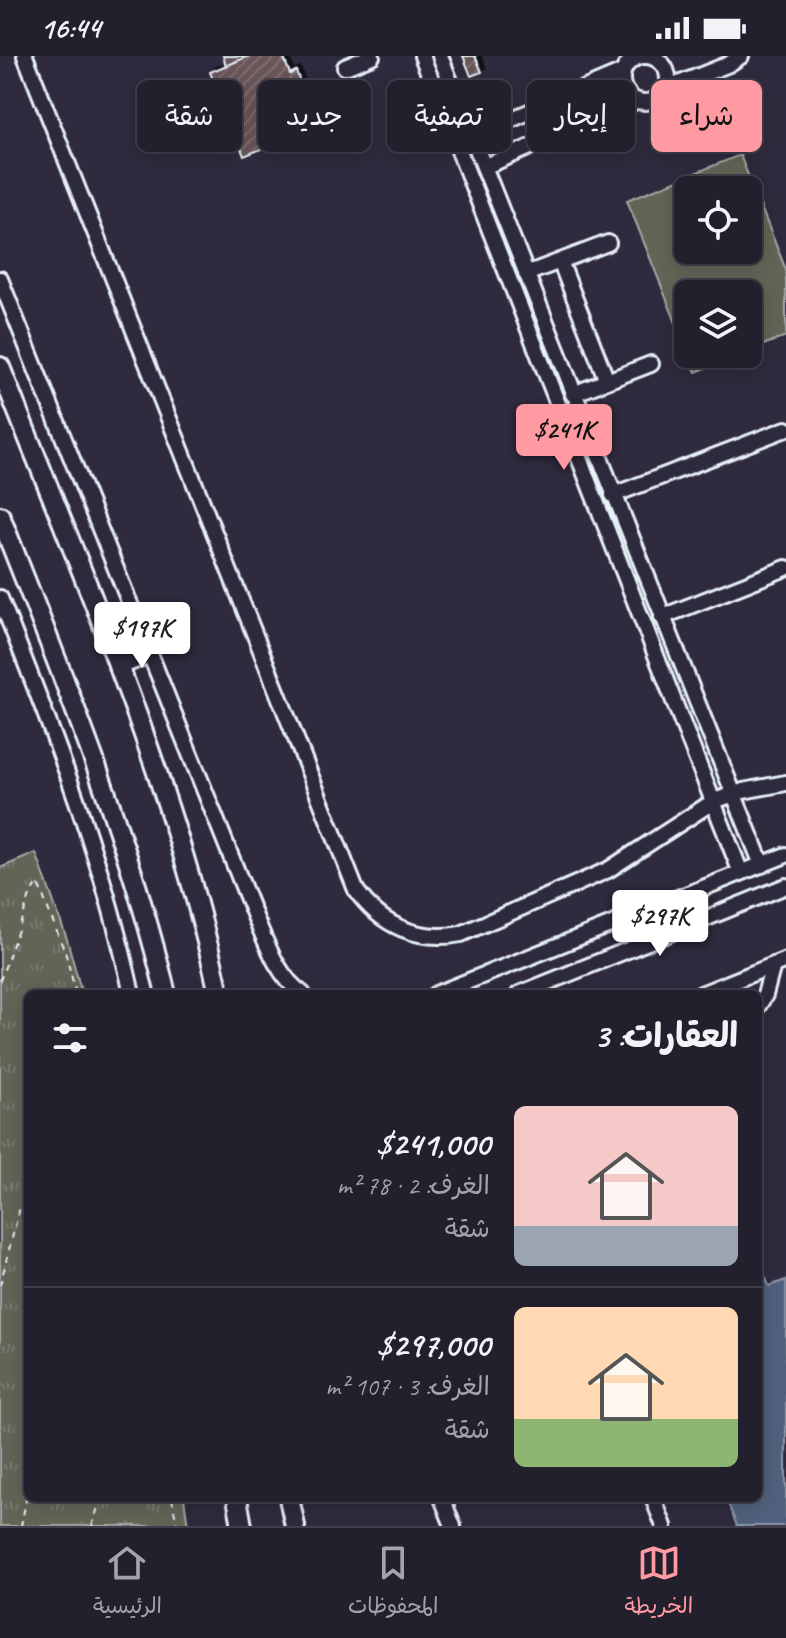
<!DOCTYPE html>
<html lang="ar">
<head>
<meta charset="utf-8">
<style>
  :root { --surface:#23202e; --page:#2b2836; --text:#f1f3f6; --muted:#a3a3aa; --line:#403e4a; --accent:#ff9aa2 }
  body { margin:0; font-family:Caveat,"Playpen Sans Arabic",sans-serif; background:var(--page); color:var(--text); direction:rtl; height:100vh; display:flex; flex-direction:column; font-size:30px; white-space:nowrap }
  * { box-sizing:border-box; margin:0 }
  p { font-size:26px; color:var(--muted) }
  .icon { flex:none; width:44px; height:44px; fill:none; stroke:currentColor; stroke-width:2; stroke-linecap:round; stroke-linejoin:round }
  .map { position:relative; flex:1; overflow:hidden; direction:ltr }
  .drawer { position:absolute; left:24px; top:934px; width:738px; height:512px; display:flex; flex-direction:column; background:var(--surface); border-radius:12px; box-shadow:0 4px 20px #0003,0 0 0 2px var(--line); direction:rtl }
  .drawer>* { flex:none }
  .guide { position:absolute; left:24px; top:24px; width:738px; height:72px; direction:rtl; display:flex; gap:16px }
  .buttons { position:absolute; left:674px; top:120px; display:grid; gap:16px }
  .buttons a { display:grid; place-items:center; width:88px; height:88px; border-radius:12px; background:var(--surface); box-shadow:0 4px 20px #0003,0 0 0 2px var(--line); font-size:40px }
  .price { position:absolute; translate:-50% -68px; padding:0 18px; border-radius:8px; background:#fff; color:#222; font-size:26px; line-height:52px; filter:drop-shadow(0 2px 4px #0008) }
  .price::after { content:''; position:absolute; left:50%; top:48px; width:24px; height:18px; margin-left:-12px; background:inherit; clip-path:polygon(0 0,100% 0,50% 100%) }
  .price.selected { background:var(--accent); color:#111 }
  ul { padding:0; list-style:none }
  li { display:flex; align-items:center; gap:24px; height:200px; padding:0 24px }
  li+li { border-top:2px solid var(--line) }
  li span { display:grid; place-items:center; flex:none; width:224px; height:160px; border-radius:12px; color:#555 }
  li>.icon { margin-inline-start:auto }
  span .icon { width:96px; height:96px; fill:#fffc; stroke-width:1 }
  li b { font-size:34px }
  h2 { display:flex; justify-content:space-between; align-items:center; height:96px; padding:0 24px; font-size:34px }
  .tag { padding:0 28px; border-radius:12px; background:var(--surface); box-shadow:0 4px 20px #0003,0 0 0 2px var(--line); font-size:28px; line-height:72px }
  .tag.selected { background:var(--accent); color:#111 }
  .status { display:flex; justify-content:space-between; align-items:center; height:56px; padding:0 40px; background:var(--surface); direction:ltr }
  .status svg { height:22px; fill:currentColor }
  .tab-bar { display:flex; justify-content:space-around; align-items:center; height:112px; border-top:2px solid var(--line); background:var(--surface); font-size:22px; color:var(--muted) }
  .tab-bar a { display:grid; justify-items:center; gap:4px }
  .tab-bar .selected { color:var(--accent) }
  .map>svg:first-child { display:block }
  .park { fill:url(#park-tufts); stroke:#a5aba8; stroke-width:2 }
  .garden { fill:#626557; stroke:#a5aba8; stroke-width:2; fill-rule:evenodd }
  .water { fill:#51607b; stroke:#8d9aad; stroke-width:2 }
  .building { fill:url(#building-hatch); stroke:#e8f1f8; stroke-width:2; filter:url(#shadow) }
  .lines { fill:none; stroke-linecap:round; stroke-linejoin:round }
  .minor-casing { stroke:#e8f1f8; stroke-width:20 }
  .major-casing { stroke:#e8f1f8; stroke-width:24 }
  .path { stroke:#e8f1f8; stroke-width:2; stroke-dasharray:6 6; stroke-linecap:butt }
  .minor { stroke:#2f2a3d; stroke-width:14 }
  .major { stroke:#2f2a3d; stroke-width:18 }
</style>
</head>
<body>
<div class="status"><b>16:44</b><svg viewBox="0 0 49 12"><path d="M0 12V9h3v3zM5 12V6h3v6zM10 12V3h3v9zM15 12V0h3v12zM26 1h20v11H26zM47 4h2v5h-2z"/></svg></div>
<div class="map">
<svg width="786" height="1470" viewBox="0 0 786 1470">
  <defs>
    <pattern id="park-tufts" width="24" height="20" patternUnits="userSpaceOnUse" patternTransform="scale(2)"><rect width="24" height="20" fill="#626557"/><path d="M3 7l-1-3M5 7V3M7 7l1-3M15 17l-1-3M17 17v-4M19 17l1-3" fill="none" stroke="#787c70"/></pattern>
    <pattern id="building-hatch" width="6" height="6" patternUnits="userSpaceOnUse" patternTransform="scale(2)"><rect width="6" height="6" fill="#6a5658"/><path d="M-1 1l2-2M0 6l6-6M5 7l2-2" fill="none" stroke="#7f6f71"/></pattern>
    <filter id="shadow"><feDropShadow dx="4" dy="-4" stdDeviation="0" flood-color="#0009"/></filter>
  </defs>
  <rect width="100%" height="100%" fill="#2f2a3d"/>
  <filter id="ink" filterUnits="userSpaceOnUse"><feTurbulence type="fractalNoise" baseFrequency=".0125" numOctaves="2"/><feDisplacementMap in="SourceGraphic" scale="16" xChannelSelector="R" yChannelSelector="G"/><feConvolveMatrix kernelMatrix="1 2 1 2 8 2 1 2 1" color-interpolation-filters="sRGB"/></filter>
  <g filter="url(#ink)">
    <path class="park" d="M36,797L67,883L82,938H28V1442H184L188,1470H0V812Z"/>
    <path class="garden" d="M740,99L786,214V280L748,295V238H688V297L627,144ZM688,134H748V194H688Z
      M688,298H741L696,316Z"/>
    <path class="water" d="M760,1208L769,1230L786,1224V1470H737L726,1442H758V1209Z"/>
    <path class="building" d="M223,0H249L226,10Z
      M249,0H283L290,18L296,15L302,32L297,34L312,73L244,100L210,16Z
      M463,0H475L482,16L471,20Z"/>
    <g class="lines">
      <g class="minor-casing">
        <path id="minor" d="M622 23a23 23 0 1 1 46 0a23 23 0 1 1-46 0Z
          M25,0L356,834C381,870 418,886 461,878L608,814L714,745L743,735L786,727
          M422,0L741,817
          M440,0L762,809
          M345,11L372,0
          M666,33L729,8L741,0
          M472,80L623,16
          M484,111L636,45
          M560,205L607,325
          M526,218L608,187
          M0,223L256,863C267,889 279,922 303,938
          M573,338L651,308
          M613,439L786,373
          M0,542C52,672 102,801 132,938
          M662,561L786,512
          M436,938L786,799
          M519,938L786,830
          M701,938L786,904
          M758,950L765,939L773,909
          M442,1442L453,1470
          M653,1442L664,1470"/>
      </g>
      <g class="major-casing">
        <path id="major" d="M0,311C81,516 173,721 219,938
          M0,460C62,618 126,773 166,938
          M118,610L148,597
          M237,1442L242,1470
          M289,1442L295,1470"/>
      </g>
      <path class="path" d="M0,925L31,837L38,827L66,899L76,938
        M0,1229L20,1151
        M172,1442L177,1470
        M21,1470L28,1434
        M92,1470L101,1442"/>
      <use href="#minor" class="minor"/>
      <use href="#major" class="major"/>
    </g>
  </g>
</svg>
<div class="buttons">
<a><svg class="icon" aria-label="locate" viewBox="0 0 24 24"><circle cx="12" cy="12" r="6"/><path d="M12 2v4M12 18v4M2 12h4M18 12h4"/></svg></a>
<a><svg class="icon" aria-label="layers" viewBox="0 0 24 24"><path d="M12 4l9 5-9 5-9-5zM3 14l9 5 9-5"/></svg></a>
</div>
<b class="price selected" style="left:564px;top:416px">$241K</b>
<b class="price" style="left:142px;top:614px">$197K</b>
<b class="price" style="left:660px;top:902px">$297K</b>
<div class="guide">
<a class="tag selected">شراء</a>
<a class="tag">إيجار</a>
<a class="tag">تصفية</a>
<a class="tag">جديد</a>
<a class="tag">شقة</a>
</div>
<section class="drawer">
<h2>العقارات: 3<svg class="icon" aria-label="filters" viewBox="0 0 24 24"><path d="M4 7h16M4 17h16"/><circle cx="9" cy="7" r="2"/><circle cx="15" cy="17" r="2"/></svg></h2>
<ul>
<li><span style="background:linear-gradient(#f6c9c9 75%,#9aa5b1 0)"><svg class="icon" aria-label="home" viewBox="0 0 24 24"><path d="M3 11l9-7 9 7M6 9v11h12V9"/></svg></span><div><b>$241,000</b><p>الغرف: 2 · 78 m²</p><p>شقة</p></div></li>
<li><span style="background:linear-gradient(#ffd9b3 70%,#8fb573 0)"><svg class="icon" aria-label="home" viewBox="0 0 24 24"><path d="M3 11l9-7 9 7M6 9v11h12V9"/></svg></span><div><b>$297,000</b><p>الغرف: 3 · 107 m²</p><p>شقة</p></div></li>
</ul>
</section>
</div>
<nav class="tab-bar">
<a class="selected"><svg class="icon" aria-label="map" viewBox="0 0 24 24"><path d="M3 6l6-2 6 2 6-2v14l-6 2-6-2-6 2zM9 4v14M15 6v14"/></svg>الخريطة</a>
<a><svg class="icon" aria-label="saved" viewBox="0 0 24 24"><path d="M7 4h10v16l-5-4-5 4z"/></svg>المحفوظات</a>
<a><svg class="icon" aria-label="home" viewBox="0 0 24 24"><path d="M3 11l9-7 9 7M6 9v11h12V9"/></svg>الرئيسية</a>
</nav>
</body>
</html>
